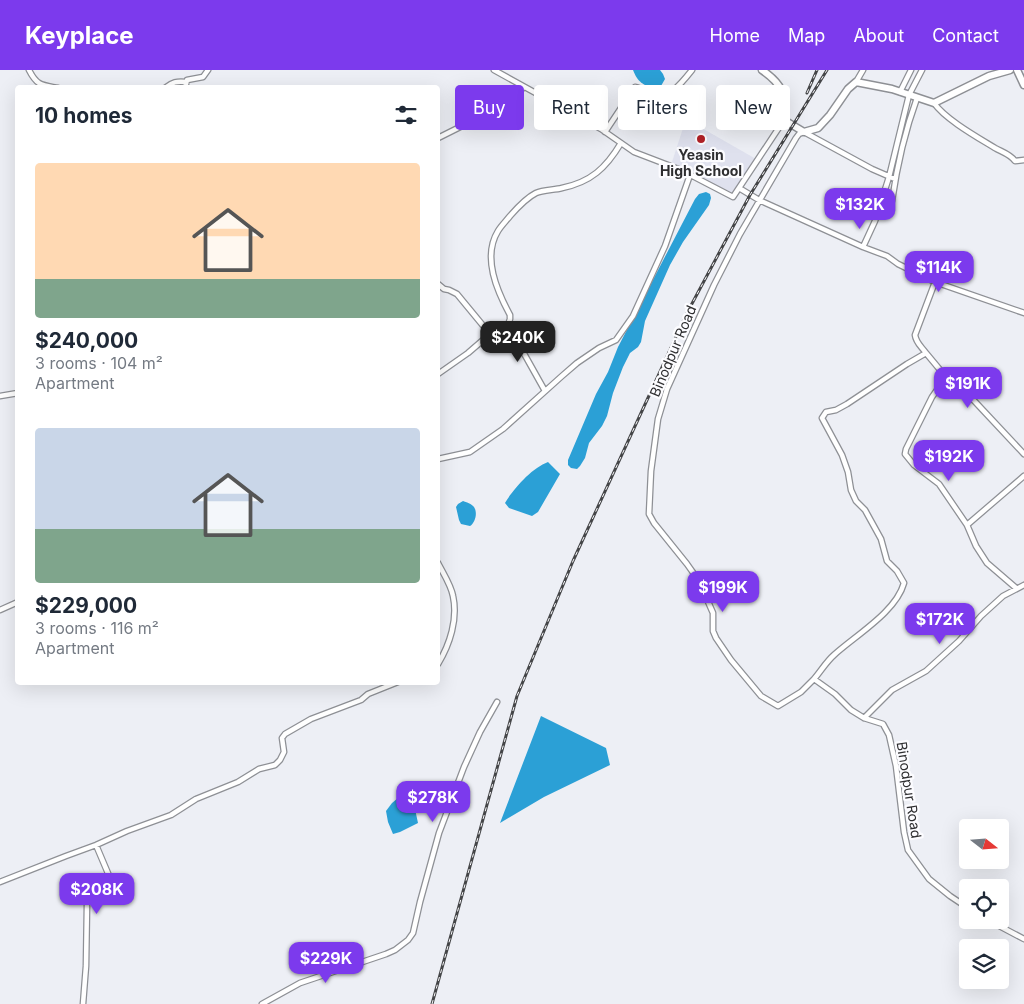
<!DOCTYPE html>
<html lang="en">
<head>
<meta charset="utf-8">
<style>
  :root { --surface:#fff; --page:#f2f2f3; --text:#1f2937; --muted:#747a83; --accent:#7c3aed }
  body { margin:0; font-family:Inter,sans-serif; background:var(--page); color:var(--text); height:100vh; display:flex; flex-direction:column; font-size:19px; white-space:nowrap }
  * { box-sizing:border-box; margin:0 }
  p { font-size:16px; color:var(--muted) }
  .icon { flex:none; width:28px; height:28px; fill:none; stroke:currentColor; stroke-width:2; stroke-linecap:round; stroke-linejoin:round }
  .map { position:relative; flex:1; overflow:hidden }
  .side { position:absolute; left:15px; top:15px; width:425px; height:600px; display:flex; flex-direction:column; background:var(--surface); border-radius:5px; box-shadow:0 5px 20px #0002 }
  .side>* { flex:none }
  .guide { position:absolute; left:455px; top:15px; width:475px; height:45px; display:flex; gap:10px }
  .needle { width:32px; rotate:107deg }
  .fabs { position:absolute; left:959px; top:749px; display:grid; gap:10px }
  .fabs a { display:grid; place-items:center; width:50px; height:50px; border-radius:5px; background:var(--surface); box-shadow:0 5px 20px #0002; font-size:25px }
  .price { position:absolute; translate:-50% -42px; padding:0 11px; border-radius:10px; background:var(--accent); color:#fff; font-size:16px; line-height:32px; filter:drop-shadow(0 1px 2px #0008) }
  .price::after { content:''; position:absolute; left:50%; top:30px; width:15px; height:11px; margin-left:-8px; background:inherit; clip-path:polygon(0 0,100% 0,50% 100%) }
  .price.active { background:#222; color:#fff }
  ul { padding:0; list-style:none }
  li { display:grid; align-content:center; gap:10px; height:265px; padding:0 20px }
  li span { display:grid; place-items:center; height:155px; border-radius:5px; color:#555 }
  li>.icon { margin-inline-start:auto }
  span .icon { width:90px; height:90px; fill:#fffc; stroke-width:1 }
  li b { font-size:21px }
  h2 { display:flex; justify-content:space-between; align-items:center; height:60px; padding:0 20px; font-size:21px }
  .pill { padding:0 18px; border-radius:5px; background:var(--surface); box-shadow:0 5px 20px #0002; font-size:18px; line-height:45px }
  .pill.active { background:var(--accent); color:#fff }
  header { display:flex; align-items:center; gap:30px; box-sizing:border-box; height:70px; padding:0 25px; background:var(--accent); color:#fff }
  header strong { font-size:24px }
  nav { display:flex; gap:28px; margin-inline-start:auto; font-size:18px }
  .map>svg:first-child { display:block }
  .built { fill:#dfe1ee }
  .water { fill:#2ba0d6 }
  .lines { fill:none; stroke-linecap:round; stroke-linejoin:round }
  .street-casing { stroke:#8e9095; stroke-width:7 }
  .secondary-casing { stroke:#8e9095; stroke-width:9 }
  .street { stroke:#fff; stroke-width:4.5 }
  .secondary { stroke:#fff; stroke-width:6 }
  .rail-casing { stroke:#444547; stroke-width:3 }
  .rail { stroke:#fcfcff; stroke-width:1; stroke-dasharray:4; stroke-linecap:butt }
  .poi-dot { fill:#b22127; stroke:#fcfcff; stroke-width:2 }
  .labels { text-anchor:middle; stroke-width:4.5; stroke-linejoin:round; paint-order:stroke }
  .poi-label { font-size:14px; font-weight:bold; fill:#2e2e30; stroke:#fcfcff }
  .street-label { font-size:14px; fill:#2e2e30; stroke:#fcfcff }
</style>
</head>
<body>
<header>
<strong>Keyplace</strong>
<nav><a>Home</a><a>Map</a><a>About</a><a>Contact</a></nav>
</header>
<div class="map">
<svg width="1024" height="934" viewBox="0 0 1024 934">
  <rect width="100%" height="100%" fill="#edeff5"/>
  <path class="built" d="M686,49L756,89L733,126L671,95Z"/>
  <path class="water" d="M633,0H660L663,4L665,9L661,16L655,20C643,14 638,13 633,0Z
    M706,122L710,124L711,128L709,135L683,172L670,195L645,251L641,272L638,277L630,283L623,297L613,323L607,346L602,356L589,373L585,388L580,396L577,399L571,398L568,395V390L596,324L608,302L618,277L695,129L699,124Z
    M548,392L560,404L538,442L532,446L509,438L505,433C514,418 532,398 548,392Z
    M463,431C466,432 472,434 474,437C478,443 475,453 470,456L461,454L459,450L456,437L458,434Z
    M541,646L606,678L610,695L544,727L500,753Z
    M398,728L411,730L415,739L418,753L400,762L393,764L388,752L386,741L392,733Z"/>
  <g class="lines">
    <g class="street-casing">
      <path id="street" d="M29,0C37,16 42,15 58,18
        M494,0L601,59L634,82L681,100L733,127L784,50
        M856,12L863,0
        M165,18C172,12 177,11 186,12
        M185,18L187,10L203,7L208,0
        M900,22L911,0
        M934,33C945,49 977,67 995,78C1002,82 1010,84 1015,91L1024,90
        M605,62L635,17C642,18 647,24 654,26C668,31 684,10 692,0
        M438,68L464,55L482,43L508,31L524,17
        M895,109L872,99L804,62L799,64L796,68L740,164L714,215L667,319L658,349L651,401L649,444L654,453L687,494L699,511L713,543V561L716,568L731,590L761,626L778,636L801,622L814,609L835,624L851,640L864,648L883,654L889,665L896,696L904,762L908,780L929,809L950,826L968,838
        M739,118L759,130L863,177L887,186L898,194L935,212L1024,243
        M878,144L880,141L892,131C897,96 905,61 917,28
        M863,177L875,151L889,107L909,25L922,0
        M438,214L444,219L449,220L457,224L490,264
        M508,255L545,321
        M926,283L946,307L965,321L1024,384
        M438,304L468,283L490,264L508,255L510,249V245C497,221 482,187 498,161C501,156 506,151 510,146C517,138 526,128 536,123C543,120 554,120 562,118C591,112 606,98 621,73
        M946,307L932,327L906,379L905,384L914,395L939,414L967,455L976,476L987,493L1016,518
        M0,326L18,323
        M438,389L470,382L503,359L562,306L577,293L599,278L616,270L633,246L665,176L690,105
        M967,455L1024,406
        M438,493C443,503 451,515 453,526C458,549 450,574 438,594
        M0,540L18,532
        M814,609C821,601 826,592 834,585C856,565 896,542 904,513L897,501L887,491L881,469L865,440L856,431L851,420L848,402L842,385L822,348L826,342L836,340L847,334L907,294L926,283C921,276 916,273 915,265L935,212
        M864,648L892,620L926,601L959,571L981,546L1003,526L1024,515
        M0,812L66,786L96,775L127,761L171,745L196,729L238,712L259,699L275,695L280,690L284,682L282,668L285,664L311,649L361,630L368,624L398,612
        M988,850L1024,869
        M83,934L86,896L87,834C93,825 105,825 112,818L110,808L96,775
        M262,934L300,913L386,884L395,880L408,870L413,863L420,832L439,763L464,697L480,662L497,632"/>
    </g>
    <g class="secondary-casing">
      <path id="secondary" d="M762,0C785,16 784,24 784,50L804,62L818,58L830,45L848,19L856,12L892,19L934,33L989,6L1010,0
        M1017,0L1024,15"/>
    </g>
    <use href="#street" class="street"/>
    <use href="#secondary" class="secondary"/>
    <g class="rail-casing">
      <path id="rail" d="M807,23L817,0
        M432,934L517,626L573,491L687,243L750,125L827,0"/>
    </g>
    <use href="#rail" class="rail"/>
  </g>
  <circle class="poi-dot" cx="701" cy="69" r="5"/>
  <g class="labels">
    <g class="poi-label">
      <text x="701" y="90">Yeasin<tspan x="701" dy="16">High School</tspan></text>
    </g>
    <g class="street-label">
      <text transform="translate(673 281) rotate(-67)" y="5">Binodpur Road</text>
      <text transform="translate(909 720) rotate(81)" y="5">Binodpur Road</text>
    </g>
  </g>
</svg>
<div class="fabs">
<a><svg class="needle" viewBox="-14 -14 28 28"><path d="M0-13l5 13h-10z" fill="#e53935"/><path d="M0 13l5-13h-10z" fill="#747a83"/></svg></a>
<a><svg class="icon" aria-label="locate" viewBox="0 0 24 24"><circle cx="12" cy="12" r="6"/><path d="M12 2v4M12 18v4M2 12h4M18 12h4"/></svg></a>
<a><svg class="icon" aria-label="layers" viewBox="0 0 24 24"><path d="M12 4l9 5-9 5-9-5zM3 14l9 5 9-5"/></svg></a>
</div>
<b class="price" style="left:860px;top:160px">$132K</b>
<b class="price" style="left:939px;top:223px">$114K</b>
<b class="price active" style="left:518px;top:293px">$240K</b>
<b class="price" style="left:968px;top:339px">$191K</b>
<b class="price" style="left:949px;top:412px">$192K</b>
<b class="price" style="left:723px;top:543px">$199K</b>
<b class="price" style="left:940px;top:575px">$172K</b>
<b class="price" style="left:433px;top:753px">$278K</b>
<b class="price" style="left:97px;top:845px">$208K</b>
<b class="price" style="left:326px;top:914px">$229K</b>
<div class="guide">
<a class="pill active">Buy</a>
<a class="pill">Rent</a>
<a class="pill">Filters</a>
<a class="pill">New</a>
</div>
<section class="side">
<h2>10 homes<svg class="icon" aria-label="filters" viewBox="0 0 24 24"><path d="M4 7h16M4 17h16"/><circle cx="9" cy="7" r="2"/><circle cx="15" cy="17" r="2"/></svg></h2>
<ul>
<li><span style="background:linear-gradient(#ffd9b3 75%,#7fa58c 0)"><svg class="icon" aria-label="home" viewBox="0 0 24 24"><path d="M3 11l9-7 9 7M6 9v11h12V9"/></svg></span><div><b>$240,000</b><p>3 rooms · 104 m²</p><p>Apartment</p></div></li>
<li><span style="background:linear-gradient(#c9d6e8 65%,#7fa58c 0)"><svg class="icon" aria-label="home" viewBox="0 0 24 24"><path d="M3 11l9-7 9 7M6 9v11h12V9"/></svg></span><div><b>$229,000</b><p>3 rooms · 116 m²</p><p>Apartment</p></div></li>
</ul>
</section>
</div>
</body>
</html>
